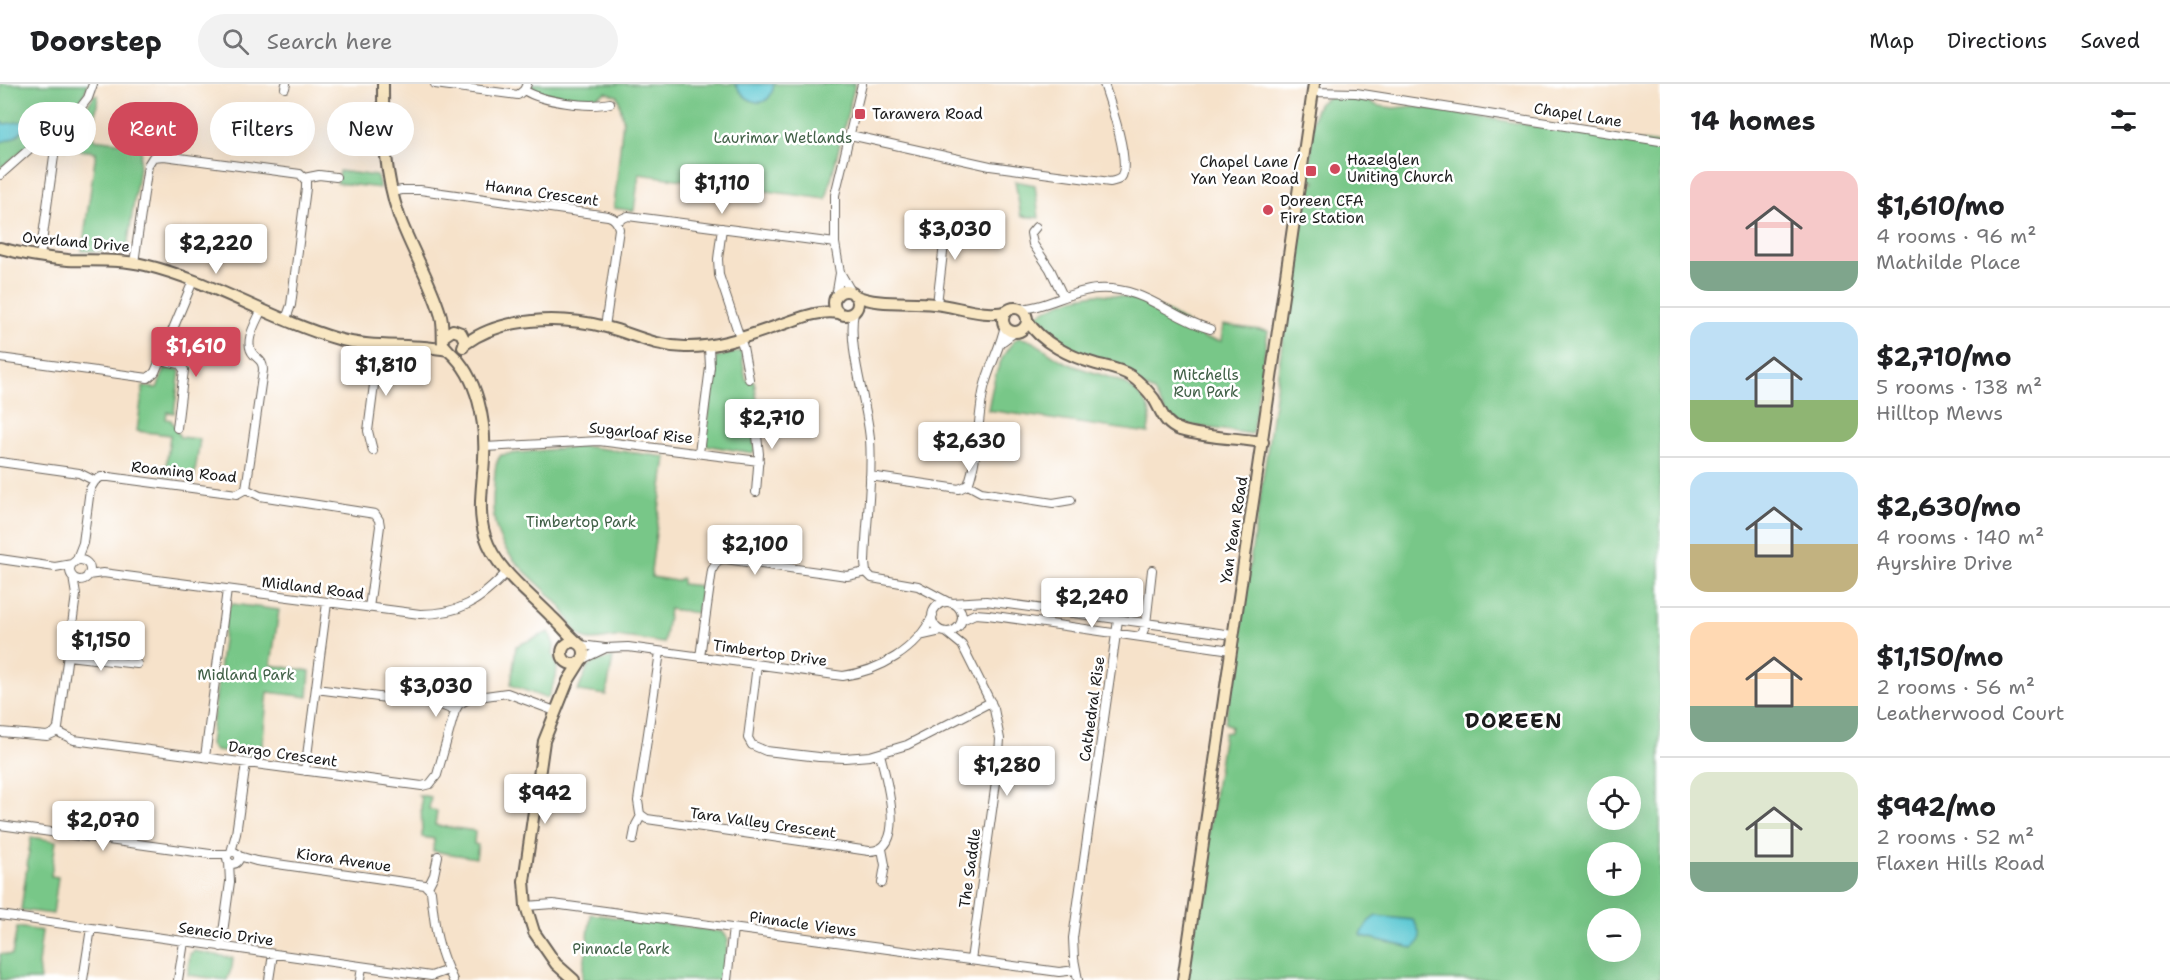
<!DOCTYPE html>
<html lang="en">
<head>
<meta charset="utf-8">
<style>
  :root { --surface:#fff; --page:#f2f2f2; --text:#202124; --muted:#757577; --line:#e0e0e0; --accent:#d1495b }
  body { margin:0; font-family:"Shantell Sans",sans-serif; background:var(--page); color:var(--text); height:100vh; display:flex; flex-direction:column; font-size:22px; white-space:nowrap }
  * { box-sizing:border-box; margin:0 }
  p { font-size:20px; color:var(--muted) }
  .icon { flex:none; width:33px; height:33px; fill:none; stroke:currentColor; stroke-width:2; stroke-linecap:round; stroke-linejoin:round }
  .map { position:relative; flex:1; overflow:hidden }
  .sheet { display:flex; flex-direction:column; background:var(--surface); width:510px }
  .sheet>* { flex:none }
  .hud { position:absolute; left:18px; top:18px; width:570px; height:54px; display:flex; gap:12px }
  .controls { position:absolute; left:1587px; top:692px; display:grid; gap:12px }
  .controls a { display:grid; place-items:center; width:54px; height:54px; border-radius:50%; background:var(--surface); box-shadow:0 6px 24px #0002; font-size:30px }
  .price { position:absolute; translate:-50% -51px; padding:0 14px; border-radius:6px; background:#fff; color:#222; font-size:20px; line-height:39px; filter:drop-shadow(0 2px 3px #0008) }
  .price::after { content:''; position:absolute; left:50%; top:36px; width:18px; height:14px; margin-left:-9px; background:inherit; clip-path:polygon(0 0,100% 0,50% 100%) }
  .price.on { background:var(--accent); color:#fff }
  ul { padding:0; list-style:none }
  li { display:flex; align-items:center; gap:18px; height:150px; padding:0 30px }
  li+li { border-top:2px solid var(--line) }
  li span { display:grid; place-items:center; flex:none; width:168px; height:120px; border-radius:18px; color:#555 }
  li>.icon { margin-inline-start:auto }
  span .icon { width:72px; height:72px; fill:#fffc; stroke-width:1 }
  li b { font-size:26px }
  h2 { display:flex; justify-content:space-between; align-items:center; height:72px; padding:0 30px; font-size:26px }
  .tag { padding:0 21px; border-radius:27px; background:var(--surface); box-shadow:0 6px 24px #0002; font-size:21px; line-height:54px }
  .tag.on { background:var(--accent); color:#fff }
  header { display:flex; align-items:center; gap:36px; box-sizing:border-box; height:84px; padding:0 30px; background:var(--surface); border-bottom:2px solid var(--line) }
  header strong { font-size:28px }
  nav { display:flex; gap:33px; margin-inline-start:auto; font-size:21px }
  .search { width:420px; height:54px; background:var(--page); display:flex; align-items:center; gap:15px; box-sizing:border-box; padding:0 21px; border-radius:33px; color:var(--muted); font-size:22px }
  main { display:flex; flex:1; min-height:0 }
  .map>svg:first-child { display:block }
  .green { fill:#78c788; stroke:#4a7252; stroke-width:1.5; fill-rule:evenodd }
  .water { fill:#5ac7d2; stroke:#3b7277; stroke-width:1.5 }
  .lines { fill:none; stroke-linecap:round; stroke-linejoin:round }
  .street-casing { stroke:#686159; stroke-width:10 }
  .secondary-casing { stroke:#686159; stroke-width:14 }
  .street { stroke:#fff; stroke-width:8 }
  .secondary { stroke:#f9e7c3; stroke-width:10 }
  .poi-dot { fill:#d1495b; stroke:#fff; stroke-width:2 }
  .labels { text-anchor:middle; stroke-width:5; stroke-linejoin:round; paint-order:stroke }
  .poi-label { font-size:15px; fill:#1c1c1c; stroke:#fff; text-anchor:start }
  .street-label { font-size:15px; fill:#1c1c1c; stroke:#fff }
  .park-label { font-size:15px; fill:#416047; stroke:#fff }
  .district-label { font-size:21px; font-weight:bold; letter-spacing:1.5px; fill:#1c1c1c; stroke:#fff }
</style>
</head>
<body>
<header>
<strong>Doorstep</strong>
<div class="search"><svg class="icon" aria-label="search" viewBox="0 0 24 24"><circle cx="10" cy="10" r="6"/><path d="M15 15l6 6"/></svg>Search here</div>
<nav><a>Map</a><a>Directions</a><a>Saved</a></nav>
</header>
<main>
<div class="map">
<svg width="1660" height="896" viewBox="0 0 1660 896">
  <rect width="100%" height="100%" fill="#fff"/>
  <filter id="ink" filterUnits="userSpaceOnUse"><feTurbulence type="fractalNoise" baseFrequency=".0167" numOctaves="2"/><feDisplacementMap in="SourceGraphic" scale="12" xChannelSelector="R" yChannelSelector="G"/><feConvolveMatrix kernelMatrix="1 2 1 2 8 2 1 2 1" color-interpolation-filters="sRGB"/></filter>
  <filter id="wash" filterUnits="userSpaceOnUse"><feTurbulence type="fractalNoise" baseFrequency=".008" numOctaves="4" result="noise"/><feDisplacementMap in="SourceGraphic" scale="24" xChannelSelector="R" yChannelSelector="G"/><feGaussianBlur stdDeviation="1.35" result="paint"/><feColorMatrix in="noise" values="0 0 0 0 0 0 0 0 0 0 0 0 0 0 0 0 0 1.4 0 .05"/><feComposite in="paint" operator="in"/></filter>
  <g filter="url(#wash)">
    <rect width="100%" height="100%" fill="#f6e2ca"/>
    <path class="green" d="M0,0H88L82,16L73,27L50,43L0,85Z
      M532,0H855L826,115L639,90L634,127L614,124L623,35L618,12L606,8L593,15L537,9L532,6Z
      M94,11H98L93,55L142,61L129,152L127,164L123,167H82L96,68L60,64V55L56,49C71,38 86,28 94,11Z
      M1332,11L1356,13L1379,22L1394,24L1414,22L1565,47L1660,60V896H1186L1200,809L1212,800L1211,795L1207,793V788L1208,751L1224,649L1230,648L1231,642L1225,639L1269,355L1303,107L1306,102L1315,99V97L1308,96L1306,94C1316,70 1306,41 1319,19ZM1598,702H1630V735H1598ZM1598,768H1630V801H1598ZM1598,834H1630V867H1598Z
      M339,87L377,92L380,104L337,99Z
      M1015,97L1035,101L1039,134L1021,132Z
      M1097,210C1134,211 1178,226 1203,254L1221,257L1223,241L1268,247L1252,350L1187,341L1174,337L1168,333L1154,308L1063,262L1032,242L1036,231C1056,220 1074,212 1097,210Z
      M1018,254C1035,254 1048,270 1063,277C1089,291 1122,290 1142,314C1145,318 1150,324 1150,330C1151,336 1148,343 1148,349L988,326C992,303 998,269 1018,254Z
      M741,267L746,296L754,297L758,322L749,323L755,366L752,369L705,361V358L716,273Z
      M166,283L177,285L180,287L174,329L167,328L166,335L171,336L180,353L200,355L194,395L165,391L170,351L137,347L143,303L157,304Z
      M582,362L666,373L651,487L652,493L676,497L682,494V500L701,502L697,529L669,525L664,559C649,557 633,553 618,553C608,553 596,558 586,555C574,551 569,532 561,523C523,480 486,469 494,402C495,391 494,379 501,371Z
      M233,520L279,526L271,581L310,587L308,613L268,608L261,672L215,667L210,660L227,524Z
      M549,548L554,561L553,570L557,584L556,593L548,613L545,614L511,601L516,562Z
      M613,574L606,611L578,607L588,582L598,577Z
      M418,711L431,713L429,725L437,727L435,741L475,747L474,760L478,761L476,774L433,767L434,755L422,753L421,715Z
      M31,753L56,757L51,792L58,793L53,830L21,826Z
      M591,830L723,848L728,855L723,896H582Z
      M17,843L42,847L38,880L40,896H0V870L12,871Z
      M194,867L233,874L232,883L227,896L188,891L190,870Z"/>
    <path class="water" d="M735,0H774C770,29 745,19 735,0Z
      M0,36L4,40L25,37C26,50 11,56 0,58Z
      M1376,832L1413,836C1419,845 1425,859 1412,864L1362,852L1361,850L1369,837Z"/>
  </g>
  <g filter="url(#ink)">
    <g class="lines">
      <g class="street-casing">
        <path id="street" d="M435,0L518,11L524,6L527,0
          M285,4L286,0
          M524,6C542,18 589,24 610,19
          M1313,8L1356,9L1660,57
          M850,51L990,82L1110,98C1115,97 1120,96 1122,92C1130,75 1110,18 1104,0
          M0,91L43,53L77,28L88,14L93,0
          M304,94L319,91L336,93
          M392,108L402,106H420L608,132C615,134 618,138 619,145L605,243
          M617,137L628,132L835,159
          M1036,143L1031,149L1033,160L1050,185L1063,212
          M722,144L718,175L719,191L743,263L749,295
          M936,151L943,156L944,160L937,220
          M40,173L55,65V58L49,48
          M134,179L148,81L153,73L164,72L300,90L306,97V104L291,221L286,235
          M841,190L852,209
          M836,213L840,189L835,159V111L862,0
          M1016,225C1044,225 1069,207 1097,205C1146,202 1168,233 1210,245
          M854,228C847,264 867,317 870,355C873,396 866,437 865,479L866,488L872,494L918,502L948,518
          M1003,257L1015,248
          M0,274L148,294L155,288L193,197
          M160,276L180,280L184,286L177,344
          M754,324L759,370L756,408
          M485,363L599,357L759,377
          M373,367L368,347L379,262
          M699,369L710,283L709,263
          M0,378L79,389L95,397L101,393H109L237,410L246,405
          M870,392L959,405L968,401L981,408L1053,419L1071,416
          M968,401C979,372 977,335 984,304C989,282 1001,263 1005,241
          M246,405L260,412L375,430L379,436L380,442L369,524
          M246,405L263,286C263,277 259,276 254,271C242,259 257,237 262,225
          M0,475L55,483L72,480
          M70 486a10 10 0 1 1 20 0a10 10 0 1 1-20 0Z
          M76,477L83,459L90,405L95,397
          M88,491L103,489L420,530C460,530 480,517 507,488
          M932 533a15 15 0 1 1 30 0a15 15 0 1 1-30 0Z
          M951,519L986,517L1233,551
          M962,536L975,530L988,531L1231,566
          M946,548L962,561L994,625L1000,655L998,684L971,876
          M919,552L941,547
          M1141,553L1146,540L1152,486
          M580,561L605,564L628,563L843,592C879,587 917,566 933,531
          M660,568L638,717L640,730L647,735L869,767C909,768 885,691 880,670
          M68,572L137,580
          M700,573L712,486L718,476L725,475L847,492L866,488
          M583,575L604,565
          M757,581L748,654L752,661L766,667L819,673L845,674L870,672L907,661L991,618
          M316,605L441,621L455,627L459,620L471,614L507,609L555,627
          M56,647L74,656L422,702L430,700L437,691L455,627
          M0,648L47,652L54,649L58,644L76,511L73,493
          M205,673L227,506
          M305,687L327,519
          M0,741L210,770H228
          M633,756L636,741L641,732
          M882,765L885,781L882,799
          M231,768L236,750L246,679
          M227 774a6 6 0 1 1 12 0a6 6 0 1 1-12 0Z
          M239,772L256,777L425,801L431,807C435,844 436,862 453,896
          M428,803L434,791L438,772
          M526,822L553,820L1059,888L1076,886
          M0,831L431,892L448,886
          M221,863L230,798L229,778
          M83,896L91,844
          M178,896L184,858
          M269,896L273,870
          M360,896L362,883
          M727,896L733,844
          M1078,896L1074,875L1073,854L1118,536"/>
      </g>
      <g class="secondary-casing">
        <path id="secondary" d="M383,0C383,45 384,89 399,132C411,165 430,196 440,229C444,240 442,250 443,260L450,268
          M0,164C22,170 45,174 68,176C94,177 120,175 145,181C212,197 272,236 338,255C374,265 411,259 447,266
          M834 219a12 12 0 1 1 24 0a12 12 0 1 1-24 0Z
          M854,211C878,222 908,217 934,220C957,222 985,234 1008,227
          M1003 236a12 12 0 1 1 24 0a12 12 0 1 1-24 0Z
          M1027,236C1041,259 1071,273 1096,280C1108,283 1121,285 1131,292C1140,298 1148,307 1154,315C1162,328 1164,340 1180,346C1206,354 1236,354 1263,358
          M444,252L453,246L461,249L465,257L463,263
          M465,260C502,232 562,232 606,243C634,250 653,262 685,263C720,264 753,250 786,239C803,233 820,226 839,229
          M450,268C478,293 486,338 484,374C483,401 477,426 485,452C496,486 528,508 552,533C561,541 568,551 578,559
          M562 569a11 11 0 1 1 22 0a11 11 0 1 1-22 0Z
          M574,896L556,880L534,848L526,822L524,797L544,657L568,597L580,578
          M1183,896L1314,0"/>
      </g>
      <use href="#street" class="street"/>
      <use href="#secondary" class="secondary"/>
    </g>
  </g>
  <g class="poi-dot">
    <rect x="854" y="24" width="12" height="12" rx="3"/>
    <circle cx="1335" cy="85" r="6"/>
    <rect x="1305" y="81" width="12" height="12" rx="3"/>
    <circle cx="1268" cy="126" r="6"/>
  </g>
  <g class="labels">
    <g class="poi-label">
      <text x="872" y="35">Tarawera Road</text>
      <text x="1347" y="81">Hazelglen<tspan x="1347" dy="17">Uniting Church</tspan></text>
      <text x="1299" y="83" text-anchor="end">Chapel Lane /<tspan x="1299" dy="17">Yan Yean Road</tspan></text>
      <text x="1280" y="122">Doreen CFA<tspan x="1280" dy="17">Fire Station</tspan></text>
    </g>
    <g class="street-label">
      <text transform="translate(1578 31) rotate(9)" y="5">Chapel Lane</text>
      <text transform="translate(542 109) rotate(8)" y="5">Hanna Crescent</text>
      <text transform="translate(76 158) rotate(5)" y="5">Overland Drive</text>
      <text transform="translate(641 349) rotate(6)" y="5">Sugarloaf Rise</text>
      <text transform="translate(184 388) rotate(6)" y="5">Roaming Road</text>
      <text transform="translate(1234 446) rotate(-81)" y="5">Yan Yean Road</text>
      <text transform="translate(313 504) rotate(7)" y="5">Midland Road</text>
      <text transform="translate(770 569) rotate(8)" y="5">Timbertop Drive</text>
      <text transform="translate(1092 625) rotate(-82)" y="5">Cathedral Rise</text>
      <text transform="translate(283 670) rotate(8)" y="5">Dargo Crescent</text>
      <text transform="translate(763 739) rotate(8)" y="5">Tara Valley Crescent</text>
      <text transform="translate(344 776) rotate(8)" y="5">Kiora Avenue</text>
      <text transform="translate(970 784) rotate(-82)" y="5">The Saddle</text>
      <text transform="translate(803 840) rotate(8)" y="5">Pinnacle Views</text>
      <text transform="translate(226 850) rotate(8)" y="5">Senecio Drive</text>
    </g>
    <g class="park-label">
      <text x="783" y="59">Laurimar Wetlands</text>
      <text x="1206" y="296">Mitchells<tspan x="1206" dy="17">Run Park</tspan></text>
      <text x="581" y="443">Timbertop Park</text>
      <text x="246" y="596">Midland Park</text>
      <text x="621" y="870">Pinnacle Park</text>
    </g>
    <g class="district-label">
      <text x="1514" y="644">DOREEN</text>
    </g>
  </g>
</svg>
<div class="controls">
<a><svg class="icon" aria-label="locate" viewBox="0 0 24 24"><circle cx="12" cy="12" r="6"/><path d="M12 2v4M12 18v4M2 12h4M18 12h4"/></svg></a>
<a>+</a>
<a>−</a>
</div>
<b class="price" style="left:722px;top:131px">$1,110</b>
<b class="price" style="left:955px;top:177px">$3,030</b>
<b class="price" style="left:216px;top:191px">$2,220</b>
<b class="price on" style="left:196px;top:294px">$1,610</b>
<b class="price" style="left:386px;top:313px">$1,810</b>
<b class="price" style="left:772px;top:366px">$2,710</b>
<b class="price" style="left:969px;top:389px">$2,630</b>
<b class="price" style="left:755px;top:492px">$2,100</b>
<b class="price" style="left:1092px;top:545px">$2,240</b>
<b class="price" style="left:101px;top:588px">$1,150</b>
<b class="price" style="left:436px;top:634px">$3,030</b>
<b class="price" style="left:1007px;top:713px">$1,280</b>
<b class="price" style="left:545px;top:741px">$942</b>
<b class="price" style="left:103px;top:768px">$2,070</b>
<div class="hud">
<a class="tag">Buy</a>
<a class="tag on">Rent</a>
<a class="tag">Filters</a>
<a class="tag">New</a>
</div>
</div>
<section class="sheet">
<h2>14 homes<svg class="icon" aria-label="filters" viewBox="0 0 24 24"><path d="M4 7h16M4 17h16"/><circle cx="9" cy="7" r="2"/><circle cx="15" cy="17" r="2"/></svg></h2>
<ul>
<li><span style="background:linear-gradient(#f6c9c9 75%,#7fa58c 0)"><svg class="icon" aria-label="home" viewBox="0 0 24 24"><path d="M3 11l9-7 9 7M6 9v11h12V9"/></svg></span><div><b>$1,610/mo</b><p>4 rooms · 96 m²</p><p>Mathilde Place</p></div></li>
<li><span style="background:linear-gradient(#bfe0f5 65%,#8fb573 0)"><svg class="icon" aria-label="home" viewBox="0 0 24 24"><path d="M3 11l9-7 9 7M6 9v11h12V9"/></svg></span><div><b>$2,710/mo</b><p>5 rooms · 138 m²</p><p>Hilltop Mews</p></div></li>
<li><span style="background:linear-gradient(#bfe0f5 60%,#c2b280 0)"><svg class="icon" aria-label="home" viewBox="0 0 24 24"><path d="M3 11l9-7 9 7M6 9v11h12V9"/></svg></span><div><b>$2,630/mo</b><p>4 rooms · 140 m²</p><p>Ayrshire Drive</p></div></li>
<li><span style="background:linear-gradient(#ffd9b3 70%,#7fa58c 0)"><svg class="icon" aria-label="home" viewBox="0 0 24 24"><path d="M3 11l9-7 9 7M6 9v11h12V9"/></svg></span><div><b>$1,150/mo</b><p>2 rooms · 56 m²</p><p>Leatherwood Court</p></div></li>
<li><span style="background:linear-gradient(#dfe7d0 75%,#7fa58c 0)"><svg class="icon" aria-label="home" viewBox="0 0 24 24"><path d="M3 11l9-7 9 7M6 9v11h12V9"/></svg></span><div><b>$942/mo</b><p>2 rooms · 52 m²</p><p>Flaxen Hills Road</p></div></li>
</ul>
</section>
</main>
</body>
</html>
